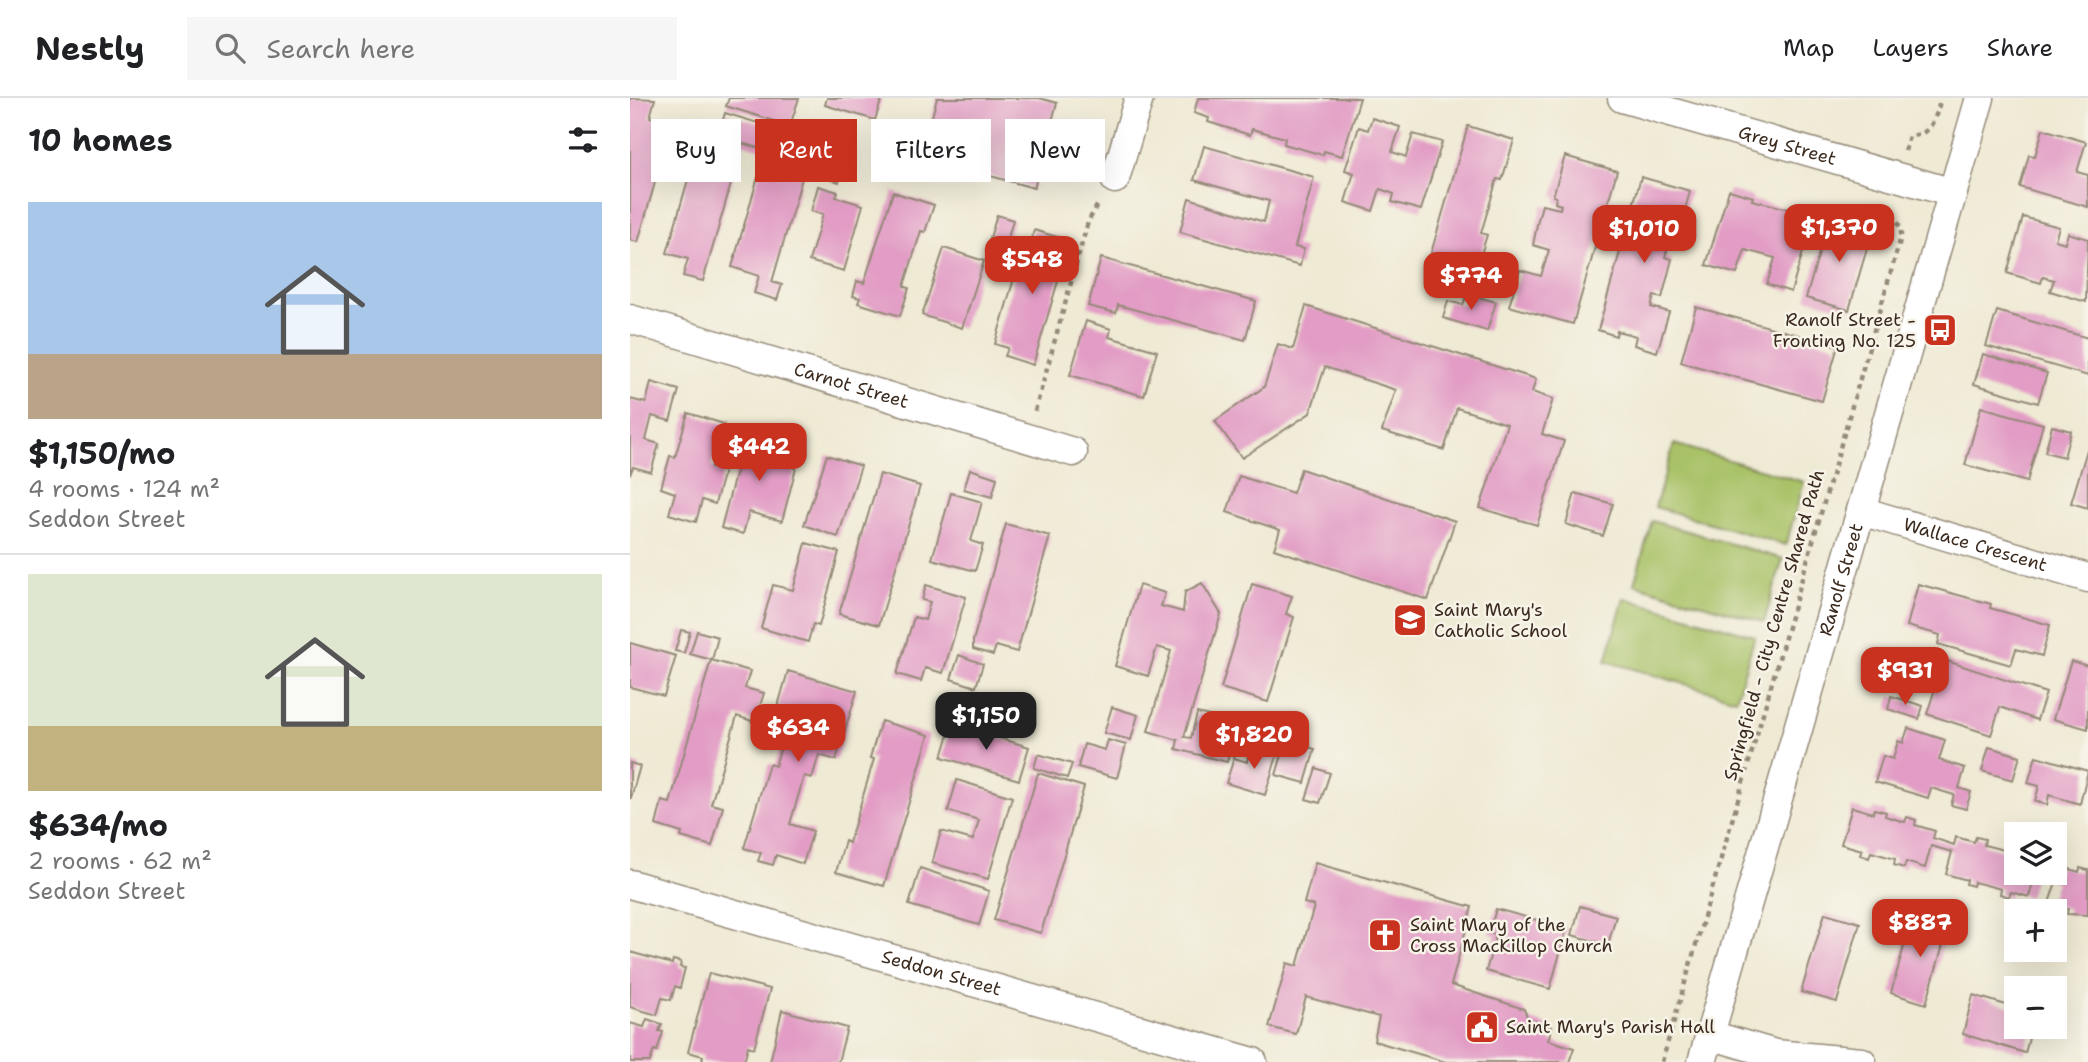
<!DOCTYPE html>
<html lang="en">
<head>
<meta charset="utf-8">
<style>
  :root { --surface:#fff; --page:#f6f6f6; --text:#202124; --muted:#757577; --line:#e0e0e0; --accent:#c8321e }
  body { margin:0; font-family:"Shantell Sans",sans-serif; background:var(--page); color:var(--text); height:100vh; display:flex; flex-direction:column; font-size:26px; white-space:nowrap }
  * { box-sizing:border-box; margin:0 }
  p { font-size:23px; color:var(--muted) }
  .icon { flex:none; width:38px; height:38px; fill:none; stroke:currentColor; stroke-width:2; stroke-linecap:round; stroke-linejoin:round }
  .map { position:relative; flex:1; overflow:hidden }
  .drawer { display:flex; flex-direction:column; background:var(--surface); width:630px }
  .drawer>* { flex:none }
  .guide { position:absolute; left:21px; top:21px; width:665px; height:63px; display:flex; gap:14px }
  .tools { position:absolute; left:1374px; top:724px; display:grid; gap:14px }
  .tools a { display:grid; place-items:center; width:63px; height:63px; border-radius:0px; background:var(--surface); box-shadow:0 7px 28px #0002; font-size:35px }
  .price { position:absolute; translate:-50% -60px; padding:0 16px; border-radius:14px; background:var(--accent); color:#fff; font-size:23px; line-height:46px; filter:drop-shadow(0 2px 4px #0008) }
  .price::after { content:''; position:absolute; left:50%; top:42px; width:21px; height:16px; margin-left:-10px; background:inherit; clip-path:polygon(0 0,100% 0,50% 100%) }
  .price.on { background:#222; color:#fff }
  ul { padding:0; list-style:none }
  li { display:grid; align-content:center; gap:14px; height:371px; padding:0 28px }
  li+li { border-top:2px solid var(--line) }
  li span { display:grid; place-items:center; height:217px; border-radius:0px; color:#555 }
  li>.icon { margin-inline-start:auto }
  span .icon { width:126px; height:126px; fill:#fffc; stroke-width:1 }
  li b { font-size:30px }
  h2 { display:flex; justify-content:space-between; align-items:center; height:84px; padding:0 28px; font-size:30px }
  .chip { padding:0 24px; border-radius:0px; background:var(--surface); box-shadow:0 7px 28px #0002; font-size:24px; line-height:63px }
  .chip.on { background:var(--accent); color:#fff }
  header { display:flex; align-items:center; gap:42px; box-sizing:border-box; height:98px; padding:0 35px; background:var(--surface); border-bottom:2px solid var(--line) }
  header strong { font-size:33px }
  nav { display:flex; gap:38px; margin-inline-start:auto; font-size:24px }
  .search { width:490px; height:63px; background:var(--page); display:flex; align-items:center; gap:18px; box-sizing:border-box; padding:0 24px; border-radius:0px; color:var(--muted); font-size:26px }
  main { display:flex; flex:1; min-height:0 }
  .map>svg:first-child { display:block }
  .green { fill:#a9c268; stroke:#727643; stroke-width:2 }
  .building { fill:#e29cc5 }
  .lines { fill:none; stroke-linecap:round; stroke-linejoin:round }
  .minor-casing { stroke:#958a79; stroke-width:31 }
  .path { stroke:#958a79; stroke-width:4.5; stroke-dasharray:5 5; stroke-linecap:butt }
  .minor { stroke:#fff; stroke-width:28 }
  .labels { text-anchor:middle; stroke-width:5; stroke-linejoin:round; paint-order:stroke }
  .street-label { font-size:18px; fill:#3b2a1e; stroke:#f7f3e8 }
  .poi-label { font-size:18px; fill:#3b2a1e; stroke:#f7f3e8; text-anchor:start }
</style>
</head>
<body>
<header>
<strong>Nestly</strong>
<div class="search"><svg class="icon" aria-label="search" viewBox="0 0 24 24"><circle cx="10" cy="10" r="6"/><path d="M15 15l6 6"/></svg>Search here</div>
<nav><a>Map</a><a>Layers</a><a>Share</a></nav>
</header>
<main>
<section class="drawer">
<h2>10 homes<svg class="icon" aria-label="filters" viewBox="0 0 24 24"><path d="M4 7h16M4 17h16"/><circle cx="9" cy="7" r="2"/><circle cx="15" cy="17" r="2"/></svg></h2>
<ul>
<li><span style="background:linear-gradient(#a9c7e8 70%,#b9a48a 0)"><svg class="icon" aria-label="home" viewBox="0 0 24 24"><path d="M3 11l9-7 9 7M6 9v11h12V9"/></svg></span><div><b>$1,150/mo</b><p>4 rooms · 124 m²</p><p>Seddon Street</p></div></li>
<li><span style="background:linear-gradient(#dfe7d0 70%,#c2b280 0)"><svg class="icon" aria-label="home" viewBox="0 0 24 24"><path d="M3 11l9-7 9 7M6 9v11h12V9"/></svg></span><div><b>$634/mo</b><p>2 rooms · 62 m²</p><p>Seddon Street</p></div></li>
</ul>
</section>
<div class="map">
<svg width="1458" height="964" viewBox="0 0 1458 964">
  <rect width="100%" height="100%" fill="#f7f3e8"/>
  <filter id="ink" filterUnits="userSpaceOnUse"><feTurbulence type="fractalNoise" baseFrequency=".0143" numOctaves="2"/><feDisplacementMap in="SourceGraphic" scale="14" xChannelSelector="R" yChannelSelector="G"/><feConvolveMatrix kernelMatrix="1 2 1 2 8 2 1 2 1" color-interpolation-filters="sRGB"/></filter>
  <filter id="wash" filterUnits="userSpaceOnUse"><feTurbulence type="fractalNoise" baseFrequency=".00686" numOctaves="4" result="noise"/><feDisplacementMap in="SourceGraphic" scale="28" xChannelSelector="R" yChannelSelector="G"/><feGaussianBlur stdDeviation="1.57" result="paint"/><feColorMatrix in="noise" values="0 0 0 0 0 0 0 0 0 0 0 0 0 0 0 0 0 1.4 0 .05"/><feComposite in="paint" operator="in"/></filter>
  <g filter="url(#wash)">
    <rect width="100%" height="100%" fill="#efead4"/>
    <path class="green" d="M1044,346L1174,384L1156,447L1025,409Z
      M1022,423L1153,461L1134,524L1004,486Z
      M994,500L1125,538L1106,601L976,563Z"/>
    <g id="blocks">
      <path class="building" d="M0,0L25,1L20,19L42,25L8,144L0,142Z
        M99,0H169L160,28L96,8Z
        M197,0H252L245,22L195,7Z
        M307,0H409L427,5L404,90L291,59Z
        M568,0H730L712,58L694,53L693,57L654,46L655,40L622,31L620,37L578,24L579,20L564,15Z
        M95,15L158,34L152,56L88,39Z
        M742,20L770,29L762,54L776,59L783,36L812,44L791,112L762,104L764,96L750,91L743,113L715,104L724,75L715,72L729,29L738,32Z
        M838,28L884,42L872,82L867,81L851,135L857,137L845,176L799,162Z
        M1413,31L1456,44L1447,74L1458,77V109L1390,89L1399,57L1405,58Z
        M64,37L111,51L73,183L53,178L58,161L37,155L65,57L59,56Z
        M195,47L224,55L220,68L214,66L209,84L187,77Z
        M574,48L684,79L665,149L674,151L670,168L550,134L559,100L634,124L639,103L564,82Z
        M134,58L175,70L142,184L152,187L147,202L124,195L129,178L102,169Z
        M935,58L987,73L943,226L879,208L890,172L911,178L919,152L903,147L908,122L912,107L930,111L931,107L925,105L926,99L923,98Z
        M1011,79L1060,93L1049,134L1043,132L1035,159L1042,161L1032,200L1024,198L1021,209L1039,214L1027,254L1004,247L1006,238L987,233L986,238L968,232Z
        M188,88L208,94L206,99L233,107L214,173L179,163L193,116L181,113Z
        M1099,92L1123,99L1122,102L1184,117L1161,194L1137,186L1145,160L1115,152L1107,176L1076,167Z
        M263,94L304,107L295,134L291,133L274,188L279,190L270,218L228,205L230,200L223,198L227,183L234,185Z
        M367,117L383,122L373,158L356,153Z
        M1393,119L1429,129L1425,142L1435,145L1438,135L1458,141L1456,204L1420,193L1424,182L1413,179L1411,185L1377,175Z
        M1199,121L1242,133L1219,212L1176,200Z
        M404,132L440,143L403,267L375,258L378,250L365,246L394,146L400,148Z
        M314,150L354,163L332,230L292,217Z
        M471,160L626,203L615,242L488,207L486,215L458,208Z
        M837,196L866,204L857,233L813,220L818,203L833,207Z
        M676,208L906,281L902,294L923,301L912,336L934,343L907,427L850,410L877,326L827,310L814,352L752,333L766,292L695,269L680,315L612,360L585,323L634,289L648,246L663,251Z
        M1066,209L1208,248L1192,303L1051,264Z
        M1367,213L1458,240V278L1356,248Z
        M456,223L481,231L479,239L527,253L514,298L440,277Z
        M1353,256L1417,275L1408,305L1344,286Z
        M21,284L49,292L40,323L22,318L16,342L29,346L21,374L3,369L0,377V301L16,305Z
        M1351,309L1413,326L1397,384L1335,367Z
        M58,315L94,326L81,369L94,373L85,406L72,402L66,424L39,416L45,395L31,390L40,358L45,359Z
        M1422,328L1441,333L1434,359L1415,354Z
        M117,332L154,342L148,365L166,370L152,423L119,414L113,436L91,430Z
        M1457,352H1458V410L1441,405Z
        M197,357L231,368L208,439L174,427Z
        M340,371L367,380L362,399L334,391Z
        M671,371L825,423L798,502L644,451L650,432L597,414L609,378L663,395Z
        M250,376L290,388L249,527L209,516Z
        M321,395L352,404L341,443L353,447L345,473L302,461Z
        M945,395L983,406L973,438L936,426Z
        M376,426L420,438L387,554L366,548L363,557L343,551V543Z
        M176,445L209,454L189,528L183,526L178,544L131,530L143,487L163,492Z
        M572,485L591,516L554,639L561,640L567,615L607,625L597,664L546,651L548,642L518,633L541,553L527,549L518,578L485,568L509,487L535,495L531,508L553,514L555,494Z
        M622,486L662,498L656,516L664,519L638,604L591,590Z
        M1288,486L1361,506L1360,510L1420,527L1412,558L1386,551L1381,567L1308,546L1310,537L1277,528Z
        M296,487L336,499L313,575L295,570L291,583L267,576L284,519L295,522L300,504L292,502Z
        M51,532L60,534L54,555L45,553Z
        M67,533L88,539L82,562L60,556Z
        M0,545L46,558L34,598L0,589Z
        M329,557L353,566L346,589L321,581Z
        M81,562L120,573L115,590L134,595L125,624L107,618L81,706L93,709L82,748L51,739L52,735L26,727L32,703L40,705Z
        M1314,562L1416,595L1407,622L1370,609L1361,637L1297,616Z
        M1441,563L1458,568V631L1423,621Z
        M158,573L227,593L206,662L189,657L182,680L174,678L160,726L183,733L173,766L146,757L143,767L128,763L131,755L114,750L139,666L145,668L162,613L148,608Z
        M1261,598L1293,608L1289,621L1258,611Z
        M482,609L508,617L501,642L474,635Z
        M251,623L299,637L254,788L206,774L215,743L219,745L244,661L240,660Z
        M322,626L399,649L389,682L312,659Z
        M1278,630L1315,642L1309,662L1335,670L1329,690L1341,694L1336,711L1321,707L1324,697L1301,690L1298,700L1245,684L1253,658L1263,661L1268,643L1273,645Z
        M478,642L496,647L487,680L448,669L454,646L475,652Z
        M656,643L685,651L675,685L646,677Z
        M639,644L650,648L635,697L596,685L604,660L617,664L618,658L626,660L628,652L635,654Z
        M1359,649L1390,658L1383,682L1352,673Z
        M408,656L442,666L437,680L404,670Z
        M1406,658L1458,673L1450,706L1419,697L1417,707L1405,703L1409,688L1398,685Z
        M0,665L10,668L1,700H0Z
        M686,670L700,675L690,705L676,701Z
        M408,675L454,689L411,835L364,822Z
        M327,682L382,699L358,781L302,765L311,733L343,742L349,722L318,713Z
        M1222,709L1243,715L1244,711L1256,714L1255,718L1275,724L1277,719L1286,722L1285,727L1305,733L1303,740L1324,747L1326,739L1344,744L1346,739L1355,741L1354,747L1378,753L1379,749L1386,751V775L1427,777L1430,768L1449,774L1450,770L1458,772V817L1437,816L1438,811L1419,805L1426,784L1405,777L1399,799L1381,794L1379,799L1370,796L1371,791L1344,784L1343,788L1336,786L1337,782L1316,776L1322,754L1301,748L1295,770L1276,764L1274,770L1264,767L1265,761L1241,754L1239,760L1230,757L1232,752L1211,746Z
        M685,765L842,809L821,887L894,911L898,921L922,929L918,942L944,950L939,964H816L744,943L749,919L676,899L666,936L639,929L657,865L667,868L684,808L674,805Z
        M290,770L359,793L349,827L279,807Z
        M950,808L986,818L978,847L942,837Z
        M866,811L937,830L920,891L856,873L866,837L859,835Z
        M1195,815L1230,825L1207,904L1171,894Z
        M1283,816L1319,826L1296,906L1261,895Z
        M0,854L42,866L43,862L51,864L50,869L55,870L50,890L45,888L41,902L32,900L27,917L0,909Z
        M79,875L140,891L124,950L118,948L114,964H72L73,958L58,954Z
        M1343,897L1386,910V929H1402L1395,955L1333,936Z
        M152,912L217,930L208,964H140Z
        M17,921L32,926L29,933L33,934L27,953L24,952L20,964H0V925L14,929Z"/>
    </g>
  </g>
  <g filter="url(#ink)">
    <use href="#blocks" fill-opacity="0" stroke="#958a79" stroke-width="2"/>
    <g class="lines">
      <g class="minor-casing">
        <g id="minor">
          <path id="s1" d="M992,0L1323,95"/>
          <path d="M485,81L509,0"/>
          <path id="s2" d="M0,221L443,354"/>
          <path id="s3" d="M1231,413L1458,480"/>
          <path id="s4" d="M0,786L623,964"/>
          <path d="M1080,937L1145,956L1232,964"/>
          <path id="s5" d="M1072,964L1350,0"/>
        </g>
      </g>
      <path class="path" d="M1275,53L1279,38C1303,37 1305,20 1311,0
        M405,313L458,124L469,104
        M1032,964L1271,139V130L1259,110L1260,106"/>
      <use href="#minor" class="minor"/>
    </g>
  </g>
  <defs>
    <g id="bus-square" transform="scale(1.75)"><rect x="-9" y="-9" width="18" height="18" rx="4" fill="#c8321e" stroke="#f7f3e8"/><path d="M-5-6H5V4H4V6H2V4H-2V6H-4V4H-5ZM-3.5-4V0h7V-4ZM-3.5 1.2v1.5H-2V1.2ZM2 1.2v1.5H3.5V1.2Z" fill="#fff"/></g>
    <g id="school-square" transform="scale(1.75)"><rect x="-9" y="-9" width="18" height="18" rx="4" fill="#c8321e" stroke="#f7f3e8"/><path d="M0-5L7-2L0 1L-7-2ZM-4 1L0 2.5L4 1V4Q0 6-4 4Z" fill="#fff"/></g>
    <g id="church-square" transform="scale(1.75)"><rect x="-9" y="-9" width="18" height="18" rx="4" fill="#c8321e" stroke="#f7f3e8"/><path d="M-1.2-6h2.4v3.5h3.3v2.4h-3.3V6h-2.4V-.1h-3.3v-2.4h3.3Z" fill="#fff"/></g>
    <g id="civic-square" transform="scale(1.75)"><rect x="-9" y="-9" width="18" height="18" rx="4" fill="#c8321e" stroke="#f7f3e8"/><path d="M-.6-6.5H3V-4.5H.6V-3L4-1V1h2V6H-6V1h2V-1L-.6-3ZM-1.2 2.5V6h2.4V2.5Z" fill="#fff"/></g>
  </defs>
  <g fill-rule="evenodd">
    <use href="#bus-square" x="1310" y="232"/>
    <use href="#school-square" x="780" y="522"/>
    <use href="#church-square" x="755" y="837"/>
    <use href="#civic-square" x="852" y="929"/>
  </g>
  <g class="labels">
    <g class="street-label">
      <text dy="6" stroke="none"><textPath href="#s1" startOffset="172">Grey Street</textPath></text>
      <text dy="6" stroke="none"><textPath href="#s2" startOffset="231">Carnot Street</textPath></text>
      <text dy="6" stroke="none"><textPath href="#s3" startOffset="119">Wallace Crescent</textPath></text>
      <text dy="6" stroke="none"><textPath href="#s5" startOffset="502">Ranolf Street</textPath></text>
      <text transform="translate(1144 527) rotate(-74)" y="6">Springfield - City Centre Shared Path</text>
      <text dy="6" stroke="none"><textPath href="#s4" startOffset="324">Seddon Street</textPath></text>
    </g>
    <g class="poi-label">
      <text x="1286" y="228" text-anchor="end">Ranolf Street -<tspan x="1286" dy="21">Fronting No. 125</tspan></text>
      <text x="804" y="518">Saint Mary's<tspan x="804" dy="21">Catholic School</tspan></text>
      <text x="780" y="833">Saint Mary of the<tspan x="780" dy="21">Cross MacKillop Church</tspan></text>
      <text x="876" y="935">Saint Mary's Parish Hall</text>
    </g>
  </g>
</svg>
<div class="tools">
<a><svg class="icon" aria-label="layers" viewBox="0 0 24 24"><path d="M12 4l9 5-9 5-9-5zM3 14l9 5 9-5"/></svg></a>
<a>+</a>
<a>−</a>
</div>
<b class="price" style="left:1209px;top:166px">$1,370</b>
<b class="price" style="left:1014px;top:167px">$1,010</b>
<b class="price" style="left:402px;top:198px">$548</b>
<b class="price" style="left:841px;top:214px">$774</b>
<b class="price" style="left:129px;top:385px">$442</b>
<b class="price" style="left:1275px;top:609px">$931</b>
<b class="price on" style="left:356px;top:654px">$1,150</b>
<b class="price" style="left:168px;top:666px">$634</b>
<b class="price" style="left:624px;top:673px">$1,820</b>
<b class="price" style="left:1290px;top:861px">$887</b>
<div class="guide">
<a class="chip">Buy</a>
<a class="chip on">Rent</a>
<a class="chip">Filters</a>
<a class="chip">New</a>
</div>
</div>
</main>
</body>
</html>
